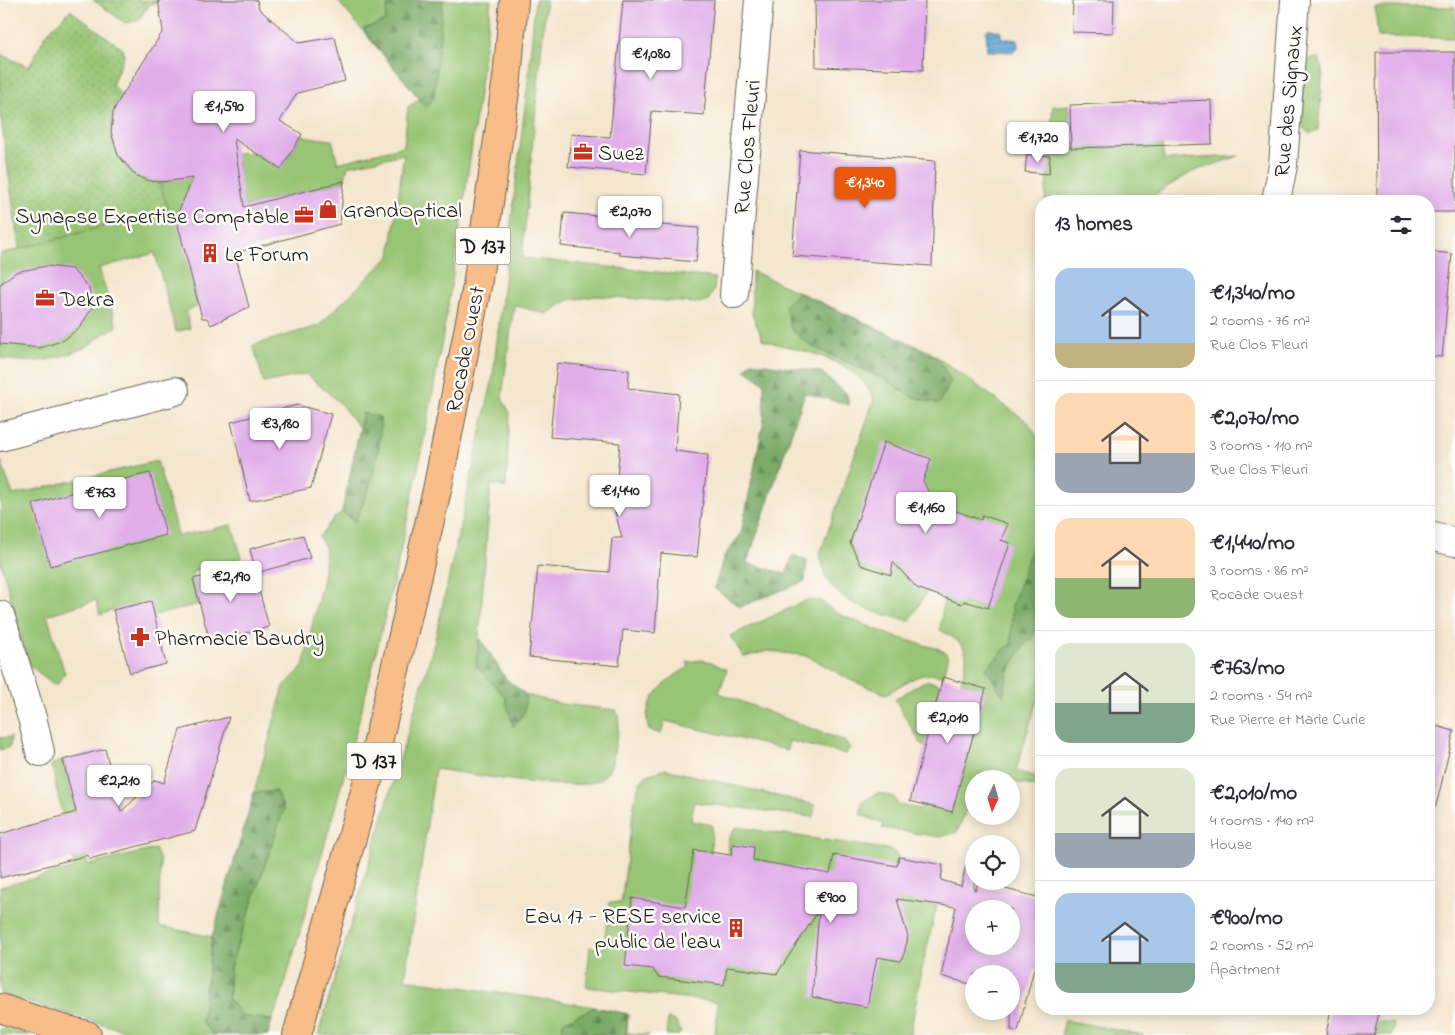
<!DOCTYPE html>
<html lang="en">
<head>
<meta charset="utf-8">
<style>
  :root { --surface:#fff; --page:#f7f7f7; --text:#2b2b33; --muted:#7c7c81; --line:#e1e1e2; --accent:#ea580c }
  body { margin:0; font-family:"Indie Flower",sans-serif; background:var(--page); color:var(--text); height:100vh; display:flex; flex-direction:column; font-size:19px; white-space:nowrap }
  * { box-sizing:border-box; margin:0 }
  p { font-size:16px; color:var(--muted) }
  .icon { flex:none; width:28px; height:28px; fill:none; stroke:currentColor; stroke-width:2; stroke-linecap:round; stroke-linejoin:round }
  .map { position:relative; flex:1; overflow:hidden }
  .drawer { position:absolute; left:1035px; top:195px; width:400px; height:820px; display:flex; flex-direction:column; background:var(--surface); border-radius:20px; box-shadow:0 2px 12px #0003 }
  .drawer>* { flex:none }
  .needle { width:32px; rotate:184deg }
  .fabs { position:absolute; left:965px; top:770px; display:grid; gap:10px }
  .fabs a { display:grid; place-items:center; width:55px; height:55px; border-radius:50%; background:var(--surface); box-shadow:0 2px 12px #0003; font-size:25px }
  .price { position:absolute; translate:-50% -42px; padding:0 11px; border-radius:5px; background:#fff; color:#222; font-size:16px; line-height:32px; filter:drop-shadow(0 1px 2px #0008) }
  .price::after { content:''; position:absolute; left:50%; top:30px; width:15px; height:11px; margin-left:-8px; background:inherit; clip-path:polygon(0 0,100% 0,50% 100%) }
  .price.on { background:var(--accent); color:#fff }
  ul { padding:0; list-style:none }
  li { display:flex; align-items:center; gap:15px; height:125px; padding:0 20px }
  li+li { border-top:1px solid var(--line) }
  li span { display:grid; place-items:center; flex:none; width:140px; height:100px; border-radius:15px; color:#555 }
  li>.icon { margin-inline-start:auto }
  span .icon { width:60px; height:60px; fill:#fffc; stroke-width:1 }
  li b { font-size:21px }
  h2 { display:flex; justify-content:space-between; align-items:center; height:60px; padding:0 20px; font-size:21px }
  .map>svg:first-child { display:block }
  .green { fill:#98c574; stroke:#5a7048 }
  .forest { fill:url(#forest-firs); stroke:#4b6341 }
  .garden { fill:url(#garden-dots); stroke:#5a7048 }
  .water { fill:url(#water-rules); stroke:#3c6078 }
  .building { fill:#e1aeea; fill-rule:evenodd }
  .lines { fill:none; stroke-linecap:round; stroke-linejoin:round }
  .minor-casing { stroke:#68635a; stroke-width:30 }
  .major-casing { stroke:#68635a; stroke-width:30 }
  .minor { stroke:#fff; stroke-width:28 }
  .major { stroke:#f8bd89; stroke-width:28 }
  .labels { text-anchor:middle; stroke-width:5; stroke-linejoin:round; paint-order:stroke }
  .shield { fill:#fdfcf7; stroke:#605f5e; stroke-width:1 }
  .shield-label { font-size:21px; font-weight:bold; fill:#1c1c1c }
  .street-label { font-size:22px; fill:#1c1c1c; stroke:#fdfcf7 }
  .poi-label { font-size:22px; fill:#1c1c1c; stroke:#fdfcf7; text-anchor:start }
</style>
</head>
<body>
<div class="map">
<svg width="1455" height="1035" viewBox="0 0 1455 1035">
  <defs>
    <pattern id="forest-firs" width="22" height="20" patternUnits="userSpaceOnUse" patternTransform="scale(1.25)"><rect width="22" height="20" fill="#7aaa66"/><path d="M5 1l3.5 6h-7zM16 11l3.5 6h-7z" fill="#638a53"/></pattern>
    <pattern id="garden-dots" width="8" height="8" patternUnits="userSpaceOnUse" patternTransform="scale(1.25)"><rect width="8" height="8" fill="#98c574"/><path d="M2 2h.1M6 6h.1" fill="none" stroke="#82a964" stroke-width="1.8" stroke-linecap="round"/></pattern>
    <pattern id="water-rules" width="6" height="5" patternUnits="userSpaceOnUse" patternTransform="scale(1.25)"><rect width="6" height="5" fill="#5da3d3"/><path d="M0 2.5h6" fill="none" stroke="#4c84aa"/></pattern>
  </defs>
  <rect width="100%" height="100%" fill="#fdfcf7"/>
  <filter id="ink" filterUnits="userSpaceOnUse"><feTurbulence type="fractalNoise" baseFrequency=".02" numOctaves="2"/><feDisplacementMap in="SourceGraphic" scale="10" xChannelSelector="R" yChannelSelector="G"/><feConvolveMatrix kernelMatrix="1 2 1 2 8 2 1 2 1" color-interpolation-filters="sRGB"/></filter>
  <filter id="wash" filterUnits="userSpaceOnUse"><feTurbulence type="fractalNoise" baseFrequency=".0096" numOctaves="4" result="noise"/><feDisplacementMap in="SourceGraphic" scale="20" xChannelSelector="R" yChannelSelector="G"/><feGaussianBlur stdDeviation="1.12" result="paint"/><feColorMatrix in="noise" values="0 0 0 0 0 0 0 0 0 0 0 0 0 0 0 0 0 1.4 0 .05"/><feComposite in="paint" operator="in"/></filter>
  <g filter="url(#wash)">
    <rect width="100%" height="100%" fill="#f4e6cd"/>
    <path class="green" d="M337,0H491C468,184 442,368 401,548C367,701 323,851 280,1001L272,1020L241,1016L228,1000L230,968L276,791L254,793L284,686L303,667L324,573L325,547L319,537L333,519L342,512L360,429L339,402L306,374L264,383L253,345L318,326L390,256L404,154L348,166L344,181L236,209H180L198,306L186,311L190,328L176,332L155,253L99,268L117,327C102,332 96,342 84,348C57,360 29,365 0,358V254L167,209L160,182L239,172L236,153L255,152L281,169L302,134L307,137L332,140L338,163L404,146L408,107L420,99Z
      M535,0H546L522,258L715,278L714,290L707,302L695,303L597,296L569,300L546,314L514,305L502,398L510,413L506,487L491,484L479,637L506,679L526,695L562,704L616,710C622,721 617,734 615,747C614,759 611,773 599,780C575,794 468,773 435,769L405,979L595,1007L628,1014L627,1033L649,1035H318L434,644L492,382L529,73Z
      M1375,7H1455V38L1378,37Z
      M1319,58L1323,69L1318,130L1309,134L1300,124L1303,74L1310,59Z
      M1070,105L1071,148L1162,145L1164,160L1239,156L1192,172L1144,201H1045L1053,106Z
      M752,271L930,352L1028,422L1041,443V687L1016,771L1041,778V788L1011,781V779L980,774L978,779H974V791L957,832L941,837L882,828L883,823L861,815L862,802L878,793L894,797L898,805L920,809L986,689L961,682C971,650 967,645 940,630L944,597L927,591L910,621C882,614 845,607 828,581C823,574 822,562 820,554L874,400C858,357 802,352 763,340L752,314Z
      M1,461L13,495L157,461L178,536L232,525L242,558L192,572L199,604L155,615L113,610L100,615L96,600L47,615L65,674L56,686L29,665L0,560Z
      M807,600L821,601L836,613L895,637L939,649L946,653L948,659L943,677C922,668 904,684 886,694L850,680L808,656L768,651L744,657L730,636Z
      M702,660L711,662L727,670L719,693L844,741L850,748L845,754L789,741L787,750L665,721L661,734L649,730C639,702 668,678 689,667L687,662Z
      M929,681L941,685L925,746L920,743L895,699L923,682Z
      M11,737L10,747L0,750V738Z
      M63,760L88,865L155,849L160,860L159,926L212,937L202,1023L214,1035H140L0,994V887L75,868L51,765Z
      M665,769L815,805L813,817L694,802L691,821L712,825L711,856L727,859L729,837L736,827L892,850L899,857L937,905L921,973L910,1035H715L718,1002L586,987L590,947L603,949L610,902L621,903L634,805L639,784L647,775Z
      M668,1018L676,1022L681,1033L679,1035H666Z
      M1065,1020L1143,1035H1061Z
      M1377,1021L1394,1024L1391,1035H1374Z
      M0,1028L31,1035H0Z"/>
    <path class="forest" d="M392,0H443L434,98L426,107L363,29L385,21L388,2Z
      M798,292L938,358L951,381L939,404L910,396L886,380L811,346L791,329L785,305Z
      M751,362L821,372L847,394L849,405L805,393L747,563L786,574L793,555L807,561L805,581L740,607L714,588L724,556L741,534L764,419V383L745,370Z
      M363,413L380,417C382,454 370,489 355,522L342,512Z
      M1041,520V606L1033,639L1027,641L1009,671L1003,696L986,668L1011,643L1012,606Z
      M479,637L506,679L526,695L524,713L513,726L505,697L476,666Z
      M276,791L284,809L230,968L228,999L242,1016L272,1020L268,1035H214L202,1023L212,937L254,793Z
      M595,1007L628,1014L626,1035H562L563,1022Z"/>
    <path class="garden" d="M93,0H158L159,2L149,5L138,21L125,23Z
      M70,10L123,49L124,55L112,85L123,96C96,128 120,179 160,182L168,209L19,249L0,112V54L29,67L46,34Z"/>
    <path class="water" d="M988,29L1000,31L1002,38L1018,40V49L1014,52L987,51L986,31Z"/>
    <g id="blocks">
      <path class="building" d="M158,0H257L259,9L299,43L335,37L345,81L297,93L280,121L302,134L281,169L234,139L244,207L344,181L340,224L235,253L249,307L211,325L207,318H202L176,217L193,178L160,182L150,181L135,175L118,155L111,132L113,113L116,105L163,31Z
        M623,0H714L704,115L652,111L646,174L568,167L571,134L610,137Z
        M815,0H925L923,70L816,67Z
        M1073,0H1114L1113,33L1072,32Z
        M1376,52H1455V212H1429V201H1377Z
        M1211,100L1212,144L1071,148L1070,105Z
        M800,150L935,161L932,266L792,256Z
        M1027,154L1050,156L1049,174L1025,172Z
        M564,213L622,218V222L699,228L696,262L619,255L620,252L561,246Z
        M1429,251L1452,254L1442,357L1429,356Z
        M46,266L72,269L89,288L92,308L81,326L64,340L40,348L0,344V284L16,272Z
        M557,363L629,370L628,388L679,394L675,451L708,455L697,557L661,553L655,633L623,630L619,666L529,657L538,566L609,572L612,538H622L615,512L624,479L617,478L620,443L550,437Z
        M297,405L331,414L311,488L250,501L231,422Z
        M884,442L931,459L923,481L934,503L981,520L982,515L1008,524L1001,540L1010,543L988,608L964,601L962,604L917,588L893,562L891,575L861,565L850,543Z
        M150,473L166,535L50,566L33,504L98,485Z
        M303,535L310,558L256,573L250,549Z
        M252,564L269,627L210,642L193,579Z
        M151,601L166,664L130,673L113,610Z
        M943,677L986,689L952,812L910,801Z
        M229,717L195,831L89,859L88,855L0,878V834L76,812L63,760L105,749L121,812L155,780L164,783L180,730Z
        M1429,724L1454,731L1436,806L1429,805Z
        M733,844L754,847L753,860L830,874L834,855L897,866L899,857L943,865L941,880L961,886L966,865L974,866V890H976L978,882L1041,898V971L1034,969L1018,1031L1011,1030V974H974V985L941,976L956,907L897,899L908,937L904,954L900,961L877,957L867,1007L812,997L819,910L777,974L727,967L724,985L658,977L653,969L625,966L632,898L685,907L694,850L731,855ZM974,909H1011V946H974Z
        M1331,1009H1380L1374,1035H1326Z"/>
    </g>
  </g>
  <g filter="url(#ink)">
    <use href="#blocks" fill-opacity="0" stroke="#68635a" stroke-width="1"/>
    <g class="lines">
      <g class="minor-casing">
        <path id="minor" d="M1276,201L1283,165L1295,0
          M734,294L759,0
          M0,437L175,391
          M1429,536L1455,542
          M0,615L33,721L40,752"/>
      </g>
      <g class="major-casing">
        <path id="major" d="M0,1008L56,1027L87,1035
          M297,1035L374,759L437,490L477,286L507,78L514,0"/>
      </g>
      <use href="#minor" class="minor"/>
      <use href="#major" class="major"/>
    </g>
  </g>
  <defs>
    <g id="office-bare" transform="scale(1.5)"><path d="M-6-3h4V-5.5h4V-3h4V5H-6ZM-1-4.5V-3h2v-1.5ZM-6 0V1H6V0Z" fill="#c8321e" stroke="#fdfcf7" stroke-width="2.5" paint-order="stroke"/></g>
    <g id="shop-bare" transform="scale(1.5)"><path d="M-5-2.5h2.3a2.7 3.5 0 0 1 5.4 0H5L5.5 6h-11ZM-1.5-2.5h3a1.5 2.3 0 0 0-3 0Z" fill="#c8321e" stroke="#fdfcf7" stroke-width="2.5" paint-order="stroke"/></g>
    <g id="building-bare" transform="scale(1.5)"><path d="M-4-6H4V6H1V3H-1V6H-4ZM-2.5-4.3h1.7v1.8h-1.7ZM.8-4.3h1.7v1.8H.8ZM-2.5-1h1.7V.8h-1.7ZM.8-1h1.7V.8H.8Z" fill="#c8321e" stroke="#fdfcf7" stroke-width="2.5" paint-order="stroke"/></g>
    <g id="pharmacy-bare" transform="scale(1.5)"><path d="M-2-6h4v4h4v4h-4v4h-4v-4h-4v-4h4Z" fill="#c8321e" stroke="#fdfcf7" stroke-width="2.5" paint-order="stroke"/></g>
  </defs>
  <g fill-rule="evenodd">
    <use href="#office-bare" x="583" y="152"/>
    <use href="#shop-bare" x="328" y="209"/>
    <use href="#office-bare" x="304" y="215"/>
    <use href="#building-bare" x="210" y="253"/>
    <use href="#office-bare" x="45" y="298"/>
    <use href="#pharmacy-bare" x="140" y="637"/>
    <use href="#building-bare" x="736" y="928"/>
  </g>
  <g class="labels">
    <g class="shield">
      <rect x="455.5" y="227.5" width="55" height="37" rx="4"/>
      <rect x="346.5" y="742.5" width="55" height="37" rx="4"/>
    </g>
    <g class="shield-label">
      <text x="483" y="253">D 137</text>
      <text x="374" y="768">D 137</text>
    </g>
    <g class="street-label">
      <text transform="translate(1287 101) rotate(-85)" y="8">Rue des Signaux</text>
      <text transform="translate(746 147) rotate(-85)" y="8">Rue Clos Fleuri</text>
      <text transform="translate(464 349) rotate(-79)" y="8">Rocade Ouest</text>
    </g>
    <g class="poi-label">
      <text x="598" y="160">Suez</text>
      <text x="343" y="217">GrandOptical</text>
      <text x="289" y="223" text-anchor="end">Synapse Expertise Comptable</text>
      <text x="225" y="261">Le Forum</text>
      <text x="60" y="306">Dekra</text>
      <text x="155" y="645">Pharmacie Baudry</text>
      <text x="721" y="923" text-anchor="end">Eau 17 - RESE service<tspan x="721" dy="25">public de l'eau</tspan></text>
    </g>
  </g>
</svg>
<div class="fabs">
<a><svg class="needle" viewBox="-14 -14 28 28"><path d="M0-13l5 13h-10z" fill="#e53935"/><path d="M0 13l5-13h-10z" fill="#7c7c81"/></svg></a>
<a><svg class="icon" aria-label="locate" viewBox="0 0 24 24"><circle cx="12" cy="12" r="6"/><path d="M12 2v4M12 18v4M2 12h4M18 12h4"/></svg></a>
<a>+</a>
<a>−</a>
</div>
<b class="price" style="left:651px;top:80px">€1,080</b>
<b class="price" style="left:224px;top:133px">€1,590</b>
<b class="price" style="left:1038px;top:164px">€1,720</b>
<b class="price on" style="left:865px;top:209px">€1,340</b>
<b class="price" style="left:630px;top:238px">€2,070</b>
<b class="price" style="left:280px;top:450px">€3,180</b>
<b class="price" style="left:620px;top:517px">€1,440</b>
<b class="price" style="left:100px;top:519px">€763</b>
<b class="price" style="left:926px;top:534px">€1,160</b>
<b class="price" style="left:231px;top:603px">€2,190</b>
<b class="price" style="left:948px;top:744px">€2,010</b>
<b class="price" style="left:119px;top:807px">€2,210</b>
<b class="price" style="left:831px;top:924px">€900</b>
<section class="drawer">
<h2>13 homes<svg class="icon" aria-label="filters" viewBox="0 0 24 24"><path d="M4 7h16M4 17h16"/><circle cx="9" cy="7" r="2"/><circle cx="15" cy="17" r="2"/></svg></h2>
<ul>
<li><span style="background:linear-gradient(#a9c7e8 75%,#c2b280 0)"><svg class="icon" aria-label="home" viewBox="0 0 24 24"><path d="M3 11l9-7 9 7M6 9v11h12V9"/></svg></span><div><b>€1,340/mo</b><p>2 rooms · 76 m²</p><p>Rue Clos Fleuri</p></div></li>
<li><span style="background:linear-gradient(#ffd9b3 60%,#9aa5b1 0)"><svg class="icon" aria-label="home" viewBox="0 0 24 24"><path d="M3 11l9-7 9 7M6 9v11h12V9"/></svg></span><div><b>€2,070/mo</b><p>3 rooms · 110 m²</p><p>Rue Clos Fleuri</p></div></li>
<li><span style="background:linear-gradient(#ffd9b3 60%,#8fb573 0)"><svg class="icon" aria-label="home" viewBox="0 0 24 24"><path d="M3 11l9-7 9 7M6 9v11h12V9"/></svg></span><div><b>€1,440/mo</b><p>3 rooms · 86 m²</p><p>Rocade Ouest</p></div></li>
<li><span style="background:linear-gradient(#dfe7d0 60%,#7fa58c 0)"><svg class="icon" aria-label="home" viewBox="0 0 24 24"><path d="M3 11l9-7 9 7M6 9v11h12V9"/></svg></span><div><b>€763/mo</b><p>2 rooms · 54 m²</p><p>Rue Pierre et Marie Curie</p></div></li>
<li><span style="background:linear-gradient(#dfe7d0 65%,#9aa5b1 0)"><svg class="icon" aria-label="home" viewBox="0 0 24 24"><path d="M3 11l9-7 9 7M6 9v11h12V9"/></svg></span><div><b>€2,010/mo</b><p>4 rooms · 140 m²</p><p>House</p></div></li>
<li><span style="background:linear-gradient(#a9c7e8 70%,#7fa58c 0)"><svg class="icon" aria-label="home" viewBox="0 0 24 24"><path d="M3 11l9-7 9 7M6 9v11h12V9"/></svg></span><div><b>€900/mo</b><p>2 rooms · 52 m²</p><p>Apartment</p></div></li>
</ul>
</section>
</div>
</body>
</html>
